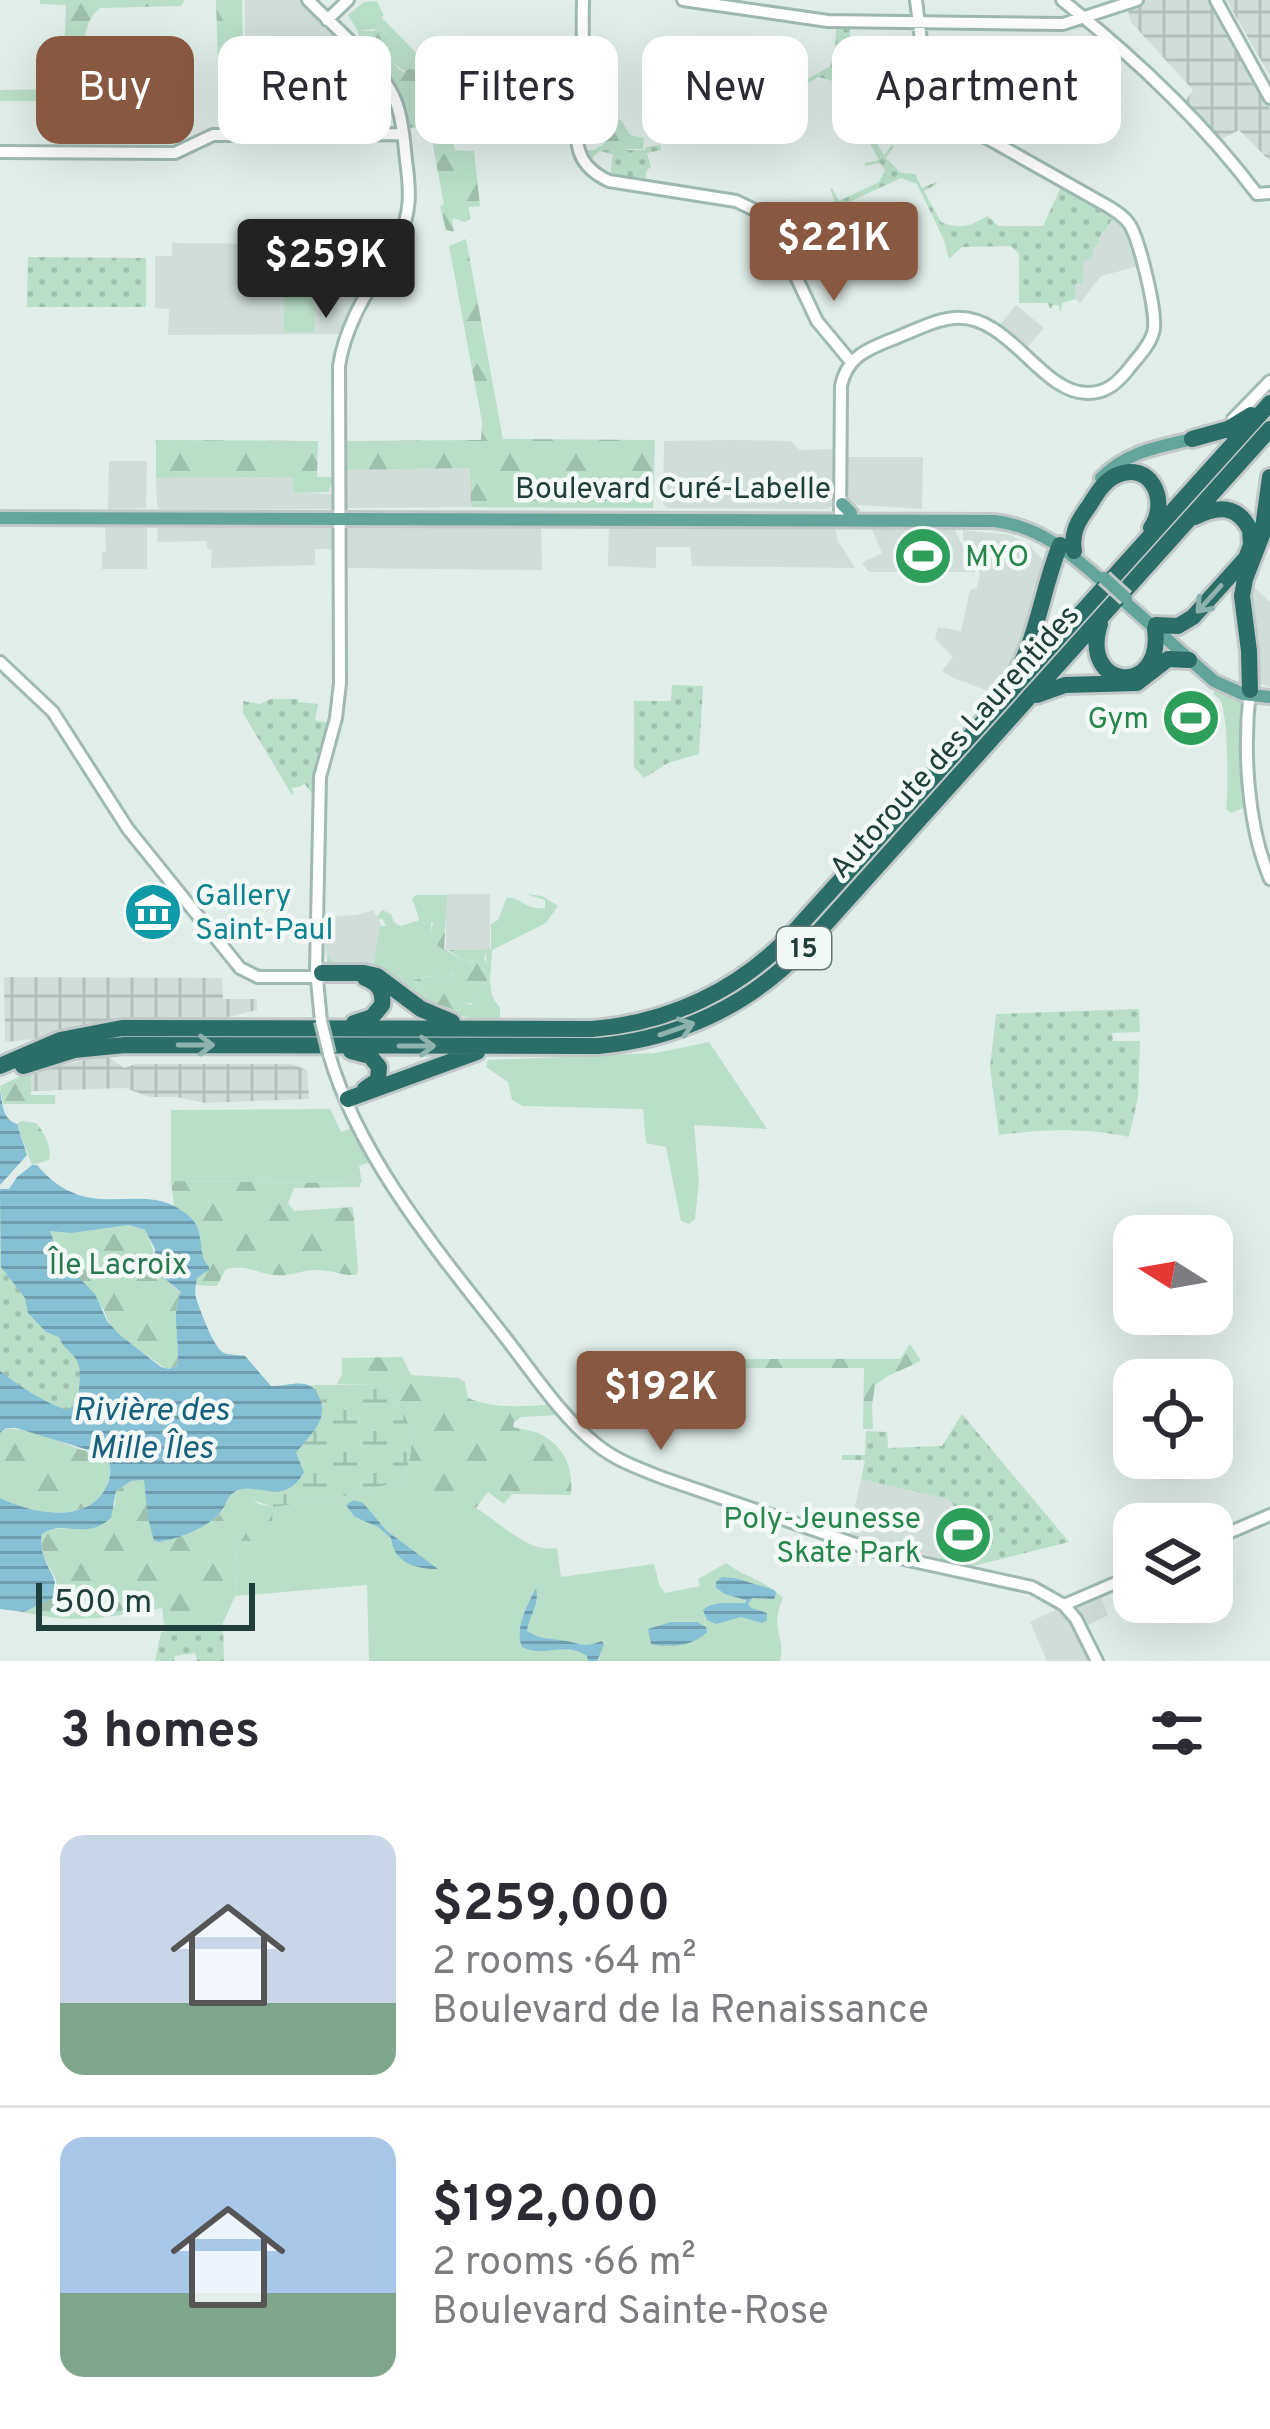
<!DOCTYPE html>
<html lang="en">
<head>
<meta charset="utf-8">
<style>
  :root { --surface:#fff; --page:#f7f7f7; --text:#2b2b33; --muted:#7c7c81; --line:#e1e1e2; --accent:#885841 }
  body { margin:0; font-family:Overpass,sans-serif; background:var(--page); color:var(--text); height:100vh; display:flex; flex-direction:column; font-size:45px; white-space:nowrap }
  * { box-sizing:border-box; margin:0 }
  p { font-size:39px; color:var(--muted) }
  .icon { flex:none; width:66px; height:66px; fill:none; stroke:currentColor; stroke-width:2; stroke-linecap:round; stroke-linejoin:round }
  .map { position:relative; height:1661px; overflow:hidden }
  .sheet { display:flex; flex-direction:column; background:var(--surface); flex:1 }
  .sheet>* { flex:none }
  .guide { position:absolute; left:36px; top:36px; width:1200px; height:108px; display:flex; gap:24px }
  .needle { width:78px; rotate:281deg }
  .tools { position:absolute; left:1113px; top:1215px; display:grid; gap:24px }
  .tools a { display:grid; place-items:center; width:120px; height:120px; border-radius:24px; background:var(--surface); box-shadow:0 12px 48px #0002; font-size:60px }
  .scale { position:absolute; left:36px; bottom:30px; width:219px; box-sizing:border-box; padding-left:12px; border:6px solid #213f3a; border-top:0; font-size:33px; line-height:42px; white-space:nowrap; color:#213f3a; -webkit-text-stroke:9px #f2f9f6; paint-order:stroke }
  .price { position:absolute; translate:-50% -102px; padding:0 27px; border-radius:12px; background:var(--accent); color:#fff; font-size:39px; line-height:78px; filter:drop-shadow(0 3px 6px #0008) }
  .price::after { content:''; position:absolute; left:50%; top:72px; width:36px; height:27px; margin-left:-18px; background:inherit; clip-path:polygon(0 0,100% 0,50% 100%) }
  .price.selected { background:#222; color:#fff }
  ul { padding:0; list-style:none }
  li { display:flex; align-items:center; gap:36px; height:300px; padding:0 60px }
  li+li { border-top:3px solid var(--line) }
  li span { display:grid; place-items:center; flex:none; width:336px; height:240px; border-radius:24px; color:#555 }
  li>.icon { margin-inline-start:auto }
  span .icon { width:144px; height:144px; fill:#fffc; stroke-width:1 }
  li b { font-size:51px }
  h2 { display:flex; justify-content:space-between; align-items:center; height:144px; padding:0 60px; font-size:51px }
  .pill { padding:0 42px; border-radius:24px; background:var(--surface); box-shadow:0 12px 48px #0002; font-size:42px; line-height:108px }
  .pill.selected { background:var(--accent); color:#fff }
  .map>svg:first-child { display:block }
  .built { fill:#d0ddd8 }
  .industrial { fill:url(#industrial-grid) }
  .grass { fill:#b9dfc8 }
  .forest { fill:url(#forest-firs) }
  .wetland { fill:url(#wetland-marsh) }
  .park { fill:url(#park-dots) }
  .water { fill:url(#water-rules); fill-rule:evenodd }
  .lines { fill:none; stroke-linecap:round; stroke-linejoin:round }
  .secondary-casing { stroke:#9fb9b3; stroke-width:16 }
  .primary-casing { stroke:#c1c9c8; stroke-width:18 }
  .highway-casing { stroke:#c1c9c8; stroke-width:22 }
  .secondary { stroke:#fff; stroke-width:10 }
  .primary { stroke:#63a59b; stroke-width:12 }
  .highway { stroke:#2b6d67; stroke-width:16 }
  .secondary-bridge-casing { stroke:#9fb9b3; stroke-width:16; stroke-linecap:butt }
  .primary-bridge-casing { stroke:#c1c9c8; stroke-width:18; stroke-linecap:butt }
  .secondary-bridge { stroke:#fff; stroke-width:10 }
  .primary-bridge { stroke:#63a59b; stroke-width:12 }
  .oneway { stroke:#8eb3ae }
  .labels { text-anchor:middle; stroke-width:9; stroke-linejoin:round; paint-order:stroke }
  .shield { fill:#f2f9f6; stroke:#607772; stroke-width:3 }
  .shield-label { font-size:27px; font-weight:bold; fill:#213f3a }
  .street-label { font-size:30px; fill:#213f3a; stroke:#f2f9f6 }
  .leisure-label { font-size:30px; fill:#27864d; stroke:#f2f9f6; text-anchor:end }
  .culture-label { font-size:30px; fill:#0d838f; stroke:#f2f9f6; text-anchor:start }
  .park-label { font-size:30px; fill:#287850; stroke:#f2f9f6 }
  .water-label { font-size:33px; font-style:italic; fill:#17617e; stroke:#f2f9f6 }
</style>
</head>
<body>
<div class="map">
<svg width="1270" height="1661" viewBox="0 0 1270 1661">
  <defs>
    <pattern id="industrial-grid" width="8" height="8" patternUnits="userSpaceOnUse" patternTransform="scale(3)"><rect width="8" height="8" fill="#d0ddd8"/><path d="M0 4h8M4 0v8" fill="none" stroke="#b2bfba"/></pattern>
    <pattern id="forest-firs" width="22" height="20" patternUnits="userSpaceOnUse" patternTransform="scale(3)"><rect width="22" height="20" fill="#b9dfc8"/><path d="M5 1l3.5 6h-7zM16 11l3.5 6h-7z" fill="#9fc0ad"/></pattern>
    <pattern id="wetland-marsh" width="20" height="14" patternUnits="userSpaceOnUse" patternTransform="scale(3)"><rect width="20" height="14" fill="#b9dfc8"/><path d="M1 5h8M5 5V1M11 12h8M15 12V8" fill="none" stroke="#9fc0ad"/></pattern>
    <pattern id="park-dots" width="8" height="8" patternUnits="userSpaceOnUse" patternTransform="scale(3)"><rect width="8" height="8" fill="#b9dfc8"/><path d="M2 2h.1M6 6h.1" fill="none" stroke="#9fc0ad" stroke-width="1.8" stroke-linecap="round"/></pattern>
    <pattern id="water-rules" width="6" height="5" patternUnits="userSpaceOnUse" patternTransform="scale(3)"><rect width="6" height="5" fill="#86c0d5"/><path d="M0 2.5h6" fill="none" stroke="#6d9dae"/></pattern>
  </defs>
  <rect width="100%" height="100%" fill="#e1ede9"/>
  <path class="built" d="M245,0H301L358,60L354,64L323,65L245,63Z
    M1113,219L1121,220L1126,227L1139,266L1101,276L1080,303L1075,299V284L1083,262Z
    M287,241L322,245L324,266H350L369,281L342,334L168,335L169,309L155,308V256H172V243L276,244Z
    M1016,305L1044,328L1026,349L998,327Z
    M733,440L791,441L800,450L836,449L837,457H923L922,509L845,504L834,505L827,509L667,508L663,504L664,441Z
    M109,461H147L146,508L108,509Z
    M471,468V507L345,508L343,470Z
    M294,477V493L333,494V509H159L157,504L156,478Z
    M332,523V549H315V565L211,568L212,550L207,549V541L157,542L158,524Z
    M345,523H541L542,570L344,568Z
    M609,523L655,524L656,527L663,526L664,523L834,524L838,541L855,568L692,566L690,547H656V568L608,566Z
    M105,524H147V569H102V553L106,551Z
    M870,525L953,526L975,572H869L862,563L882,553Z
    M963,530L1010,535L1028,544L1043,560L1024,636L1014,665L993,693L954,678L942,671L953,657L935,639L938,627L961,631L970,590L977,588L980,574L963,538Z
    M1247,581L1270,602V687L1256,682Z
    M1183,698L1213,699L1218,708L1219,727L1182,728Z
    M446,894H490V950H446Z
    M373,910L381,923L373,967L335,965L326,956L324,917L357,915Z
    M861,1479L949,1498L959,1514L940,1538L945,1546L939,1565L848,1539Z
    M1098,1590L1108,1615L1083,1628L1097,1661H1047L1030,1622Z"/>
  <path class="industrial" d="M1126,0H1210L1270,109V161L1239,130L1218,141L1183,104L1193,90L1130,21Z
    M1227,0H1270V76L1235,15Z
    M4,977L222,978L223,999H257V1010L228,1017L108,1021L79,1026L34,1039L5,1042Z
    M107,1056L124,1068L135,1064H291L307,1070L309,1099L205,1103L176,1097H150L125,1088L30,1091L31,1071Z"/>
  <path class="grass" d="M377,1L384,16L381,17L432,69L441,70L455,150H444L427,72C408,72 401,74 391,57L399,48L381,28L358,31L348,15L364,2Z
    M285,272H315L314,332H284Z
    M1216,689L1244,702L1246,807L1231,813L1226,809C1229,791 1228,712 1220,700C1218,697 1215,696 1213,694Z
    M526,894L542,896L558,906L546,923L492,950C492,968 485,995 500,1007V1021C436,1018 389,992 331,968L327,964V955L338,966L373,967L380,926H386L382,918L379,920L377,917L382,910L391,914L394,922L400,926L420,920L425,924L431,921L432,941L464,961L472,960L468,965L475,969L451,974L448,977C441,973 423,977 414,981L428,996L417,990L441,1006L459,1011L464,1003L475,1006L477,1004L473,998L478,997V986L489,982C493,967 483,966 487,950L491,949V924L498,920L507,897C524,899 526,910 545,908V900Z
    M709,1042L767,1129L694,1125L699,1182L695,1219L689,1224L681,1221L666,1147L646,1143L643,1109L523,1106L512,1100L508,1082L486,1067L488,1060L656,1053Z
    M330,1109L341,1132L352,1128L371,1162L359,1166L362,1183L171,1181V1110Z
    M402,1481C426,1488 452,1496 474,1507C500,1521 527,1554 557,1548L561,1577L654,1564L660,1587L665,1593L700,1586L698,1579L726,1563C748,1579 764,1579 783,1598C769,1629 786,1636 780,1661H369L367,1585L235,1596L237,1541H270L273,1507L333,1499Z"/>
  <path class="forest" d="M40,0H185L181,6L100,8C85,20 84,38 85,57L95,69L93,72L75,73L66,90L69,101H0V90L54,89L63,81L66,5L40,4Z
    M216,0H242L243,61H218Z
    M379,26L399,48L391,57L398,69L404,72L409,69L427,72L444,150L474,151L480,206L468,207L471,219L465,222L452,218L454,232L446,230L440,206L444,205L431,135H424L422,127L406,128V109L402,99L360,40L358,31H374Z
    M615,118L621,120L630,135L644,138L643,149H628L614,167L613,154L595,150L605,143L600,130L602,121L608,122Z
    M466,239L503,439L655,440L653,508L471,507L470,468L343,470V441L481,440L482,422L449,246Z
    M156,440L318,441L317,477H333L329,492L294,493L293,477L156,478Z
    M416,895H447L444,950L430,940L433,922L425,924L420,920L412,899Z
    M449,950H487L484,959L490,969L489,982L480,985L478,997L473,998L482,1011L484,1006L481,1004L484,1003L482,993L486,996L490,995L489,1012L485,1016L477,1015L466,1008L474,1007L471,1003H464L459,1011L433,1003L411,987L427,996L414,980L443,974L448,977L462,968L475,969L468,966L472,960L464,961Z
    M31,1071V1095H55V1104H3L0,1086Z
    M21,1121L36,1123C44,1131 53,1150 49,1160L32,1165L17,1124Z
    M171,1181L360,1183V1187L294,1188L288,1203L294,1211L353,1207L358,1271L356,1275C342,1276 329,1269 315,1270C301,1270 289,1277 275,1275C256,1273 243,1263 225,1270L217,1286L195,1285L197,1277L204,1274C204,1267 201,1261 201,1255C197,1224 201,1224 174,1206Z
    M129,1225L145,1230C158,1255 155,1276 181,1292C170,1316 181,1341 177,1365C174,1367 171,1369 168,1369C163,1368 126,1340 120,1335C112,1328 107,1320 104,1310L61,1259L50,1230L72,1233Z
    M910,1344L921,1361L888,1376L875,1385L872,1406L873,1429H863L864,1368H663L618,1364L615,1359H900Z
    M402,1357L411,1375L458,1378L465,1382L468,1398C494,1409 520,1406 548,1405L558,1415L521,1417L514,1422L513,1427C522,1430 534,1430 542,1435C567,1449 573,1470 571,1495L512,1494L504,1504L488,1492L476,1508L402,1481C420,1439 412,1415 379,1384H337L342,1374V1358Z
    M6,1428L35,1432L79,1449L108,1456C112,1469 111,1482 102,1494C80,1524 29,1512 0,1498V1433Z
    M145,1480L154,1541L159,1542C177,1538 210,1527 221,1512C229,1502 227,1496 239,1490L259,1504L273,1507L271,1541H237L235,1596L223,1623L165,1631L162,1608C109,1617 77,1625 24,1612L48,1598L57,1585L55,1577L43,1556L41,1535L48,1529L74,1528L115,1506L116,1491L131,1481Z"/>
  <path class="wetland" d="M213,1339L220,1353L245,1356L271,1386L379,1384C412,1415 420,1439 402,1481L333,1499L273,1507L239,1495L238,1490C227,1497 228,1504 220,1513C204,1531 176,1536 154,1541L148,1518Z"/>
  <path class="park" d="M836,26H850V42L857,61L845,76L859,116L884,155L892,145L894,146L886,158L901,173L915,174L922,188L936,182L937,184L924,191L941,222C960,230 970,226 988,216L998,226H1043L1062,185L1121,220H1112L1098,240L1100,242L1092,249L1093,256L1083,262L1082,283L1075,284V299L1062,303L1061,314L1058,305H1053L1050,309L1048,303H1019V254L1011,246L962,247L949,259L944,240L917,184L901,178L780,234L777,229L835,202L830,189L832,188L839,201L879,182L885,170L880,163L865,166V163L879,160L836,82L819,77L773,102L767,94L759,99L757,106L755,103L760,87L785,91L829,67L835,56Z
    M75,72L147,73L145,99L74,100L73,115H69L66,89Z
    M660,145L661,150L647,153L651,167L647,170L645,182L610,176L613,154L599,151L589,162L582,150H645L646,147Z
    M322,245H386L388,247L369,281L350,280L349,267L320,265Z
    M28,257L146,258V307H27Z
    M672,685L703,686L699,754L668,763L644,778L634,767V701H671Z
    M271,699H298V702L318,704L315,720L329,723L315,765L313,791L311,792L304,783L302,786L291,788L294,793L292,795L243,713V701L260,704Z
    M1139,1009L1140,1032L1112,1033L1113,1041H1140L1138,1098L1129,1137C1087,1128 1042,1129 999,1135L990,1067L996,1014Z
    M0,1192L90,1359L83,1413L0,1400Z
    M962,1414L1069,1542L962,1569L939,1565L941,1550L945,1546L939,1538L959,1514L949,1499L861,1479L865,1460H842V1455H865L866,1431L887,1432L888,1448L942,1446Z
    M223,1623L224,1661H197L195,1653L175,1656L174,1661H155L161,1632Z"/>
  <path class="water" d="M0,1090C3,1104 1,1118 17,1124L27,1155L0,1185Z
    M32,1165H37C92,1230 143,1174 190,1217C206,1231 196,1253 209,1267V1270L197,1278C196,1285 194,1291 196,1298C200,1310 214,1349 224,1353C227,1355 241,1355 245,1356L271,1386C282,1387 300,1380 310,1386C315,1388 319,1396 321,1402C327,1423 307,1437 296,1453L304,1472C284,1508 259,1481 236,1491C226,1496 226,1507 219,1514C205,1529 179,1538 159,1542L154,1541L148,1518L144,1480L131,1481L116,1491L111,1518C106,1522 99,1527 93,1528C73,1533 59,1521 41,1535C42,1541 41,1548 43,1554C48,1572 60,1578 53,1598L24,1612L0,1609V1498C29,1512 80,1524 102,1494C111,1482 112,1470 108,1456L16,1428H6L0,1433V1371C19,1386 43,1402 67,1410L77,1403C78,1391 83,1372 77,1361C72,1351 63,1349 59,1337L46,1332L28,1313L25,1298L1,1267L0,1189H9L17,1177ZM129,1225L145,1230L155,1249L154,1270L181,1292C170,1316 181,1342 177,1366L169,1369L161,1367L120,1335L107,1321L95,1294L61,1259L50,1231L72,1233Z
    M354,1500L363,1503L387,1531L438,1569C415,1569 394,1563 391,1538L378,1527L355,1517L346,1505Z
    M722,1577L735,1578L774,1590L776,1593L774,1599L752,1598L748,1604L751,1608L767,1613V1620L762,1623L741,1617L716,1624L707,1620L703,1610C714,1600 732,1604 746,1603V1600L725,1594L716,1588V1582Z
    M536,1588C540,1605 529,1615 527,1631C540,1639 545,1638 559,1640C579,1642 581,1649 602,1641L604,1645L597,1661H588L587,1656C563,1640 546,1659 522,1647C514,1628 528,1604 536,1588Z
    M671,1622H697L706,1627L707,1632C694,1646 669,1648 651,1644L648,1629Z"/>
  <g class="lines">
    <g class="secondary-casing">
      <path id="secondary" d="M308,0C335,28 385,68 397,105C403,122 404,142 406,160C410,189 412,214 397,241C375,281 346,319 339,366L340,683L336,718L320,777L316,970L321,1021
        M583,0C582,36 584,72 582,108C581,121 575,133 578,146C581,163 594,174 609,181L736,201L759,212L775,232L817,321L851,362
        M683,0L828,21L1063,24L1137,0
        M1062,0C1134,57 1202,121 1257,194L1270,193
        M1216,0L1270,98
        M327,20L348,0
        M0,152L175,153L213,135L403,134
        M1233,419L1270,381
        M840,520L841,386C847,357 867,349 893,339C912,332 933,320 954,318C1009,313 1041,394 1088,393C1106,393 1117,383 1127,371C1136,359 1149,347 1153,333C1159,317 1139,240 1130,225C1125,217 1117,212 1109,207L978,133L950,111L935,91L924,65L916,0
        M0,662L53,712L128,829L240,968L258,977H322
        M1250,690C1243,749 1247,825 1270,879
        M329,1054C359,1159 441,1255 508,1341C535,1376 562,1417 597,1445C617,1461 640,1469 663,1478L890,1556L1032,1587L1064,1605L1076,1619L1097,1661
        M1212,1540L1270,1515
        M1064,1605L1134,1575"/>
    </g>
    <g class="primary-casing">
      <path id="primary" d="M1101,478C1126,452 1158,447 1192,439
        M842,504L851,513
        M0,518L994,521C1039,526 1069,552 1102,581
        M1124,601L1214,681L1243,694L1270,697"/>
    </g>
    <g class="highway-casing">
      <path id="highway" d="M1192,439L1228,429L1251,415
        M1074,551C1071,532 1078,521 1089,506C1096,495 1103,482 1115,476C1150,459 1170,500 1151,528
        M1100,624C1079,690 1164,698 1155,629
        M1156,625L1178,626L1193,617L1246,558L1251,545L1250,530C1238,505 1218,505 1195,517
        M1014,677C1038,637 1042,589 1060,545
        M1250,690L1249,651L1242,596L1245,579L1262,535L1270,477
        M1037,695L1065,685L1137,683L1168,659L1189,660
        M322,973H364L377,976L421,1009L452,1022
        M354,1023L372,1017L382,1005C384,991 378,983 365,978
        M351,1051L370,1056L379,1067L378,1080L365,1089
        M0,1066L60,1040L122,1028L592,1029C669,1023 739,990 792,934L1270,403
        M23,1066L74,1050L125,1045L598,1046C677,1039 748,1006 803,949L1270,429
        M348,1099L477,1052"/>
    </g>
    <use href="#secondary" class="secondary"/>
    <use href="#primary" class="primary"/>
    <use href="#highway" class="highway"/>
    <g class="secondary-bridge-casing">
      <path id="secondary-bridge" d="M321,1021L329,1054"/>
    </g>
    <g class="primary-bridge-casing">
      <path id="primary-bridge" d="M1104,578L1126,598"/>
    </g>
    <use href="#secondary-bridge" class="secondary-bridge"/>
    <use href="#primary-bridge" class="primary-bridge"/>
  </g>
  <defs><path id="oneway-shaft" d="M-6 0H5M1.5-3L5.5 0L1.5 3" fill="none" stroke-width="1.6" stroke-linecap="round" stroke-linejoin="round" transform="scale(3)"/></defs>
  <g class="oneway">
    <use href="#oneway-shaft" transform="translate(1209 599) rotate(132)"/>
    <use href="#oneway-shaft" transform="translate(677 1029) rotate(-19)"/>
    <use href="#oneway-shaft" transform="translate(196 1045)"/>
    <use href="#oneway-shaft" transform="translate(417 1046)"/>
  </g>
  <defs>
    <g id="stadium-disc" transform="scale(3)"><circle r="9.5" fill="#2e9e5b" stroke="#f2f9f6"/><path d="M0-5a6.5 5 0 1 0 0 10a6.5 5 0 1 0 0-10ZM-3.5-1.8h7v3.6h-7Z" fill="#fff"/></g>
    <g id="museum-disc" transform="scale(3)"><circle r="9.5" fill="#0f9aa8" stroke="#f2f9f6"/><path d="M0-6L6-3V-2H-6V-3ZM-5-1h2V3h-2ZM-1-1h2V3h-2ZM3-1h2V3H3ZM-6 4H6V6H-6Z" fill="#fff"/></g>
  </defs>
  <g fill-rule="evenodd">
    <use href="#stadium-disc" x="923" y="556"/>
    <use href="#stadium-disc" x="1191" y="718"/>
    <use href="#museum-disc" x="153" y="912"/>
    <use href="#stadium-disc" x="963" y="1535"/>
  </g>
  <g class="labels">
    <rect class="shield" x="777" y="927" width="54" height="42" rx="9"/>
    <g class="shield-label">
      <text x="804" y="957">15</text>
    </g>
    <g class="street-label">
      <text x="673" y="498">Boulevard Curé-Labelle</text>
      <text transform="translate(954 741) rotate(-48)" y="10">Autoroute des Laurentides</text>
    </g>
    <g class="leisure-label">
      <text x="965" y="566" text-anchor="start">MYO</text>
      <text x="1149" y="728">Gym</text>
      <text x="921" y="1528">Poly-Jeunesse<tspan x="921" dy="34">Skate Park</tspan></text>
    </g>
    <g class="culture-label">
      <text x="195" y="905">Gallery<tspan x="195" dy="34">Saint-Paul</tspan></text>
    </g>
    <g class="park-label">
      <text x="118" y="1274">Île Lacroix</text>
    </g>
    <g class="water-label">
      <text x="151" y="1420">Rivière des<tspan x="151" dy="38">Mille Îles</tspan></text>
    </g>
  </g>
</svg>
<div class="tools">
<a><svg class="needle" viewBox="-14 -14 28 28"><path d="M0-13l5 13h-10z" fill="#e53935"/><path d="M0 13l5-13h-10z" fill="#7c7c81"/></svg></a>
<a><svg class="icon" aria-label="locate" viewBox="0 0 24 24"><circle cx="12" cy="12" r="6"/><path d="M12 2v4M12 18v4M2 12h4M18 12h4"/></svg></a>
<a><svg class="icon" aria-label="layers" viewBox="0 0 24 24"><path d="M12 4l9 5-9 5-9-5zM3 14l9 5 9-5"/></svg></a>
</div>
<div class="scale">500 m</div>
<b class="price" style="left:834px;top:304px">$221K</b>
<b class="price selected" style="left:326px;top:321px">$259K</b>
<b class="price" style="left:661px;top:1453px">$192K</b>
<div class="guide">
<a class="pill selected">Buy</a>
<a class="pill">Rent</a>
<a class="pill">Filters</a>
<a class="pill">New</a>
<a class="pill">Apartment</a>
</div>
</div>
<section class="sheet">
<h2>3 homes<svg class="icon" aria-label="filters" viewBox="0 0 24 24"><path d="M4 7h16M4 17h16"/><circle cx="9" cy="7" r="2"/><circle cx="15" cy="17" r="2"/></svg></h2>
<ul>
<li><span style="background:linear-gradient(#c9d6e8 70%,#7fa58c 0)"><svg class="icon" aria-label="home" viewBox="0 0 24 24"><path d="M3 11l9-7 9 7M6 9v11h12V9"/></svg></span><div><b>$259,000</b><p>2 rooms · 64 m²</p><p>Boulevard de la Renaissance</p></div></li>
<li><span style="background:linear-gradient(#a9c7e8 65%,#7fa58c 0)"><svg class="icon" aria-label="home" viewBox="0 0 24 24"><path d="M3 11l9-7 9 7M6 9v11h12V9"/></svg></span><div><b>$192,000</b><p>2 rooms · 66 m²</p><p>Boulevard Sainte-Rose</p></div></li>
</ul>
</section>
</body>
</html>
